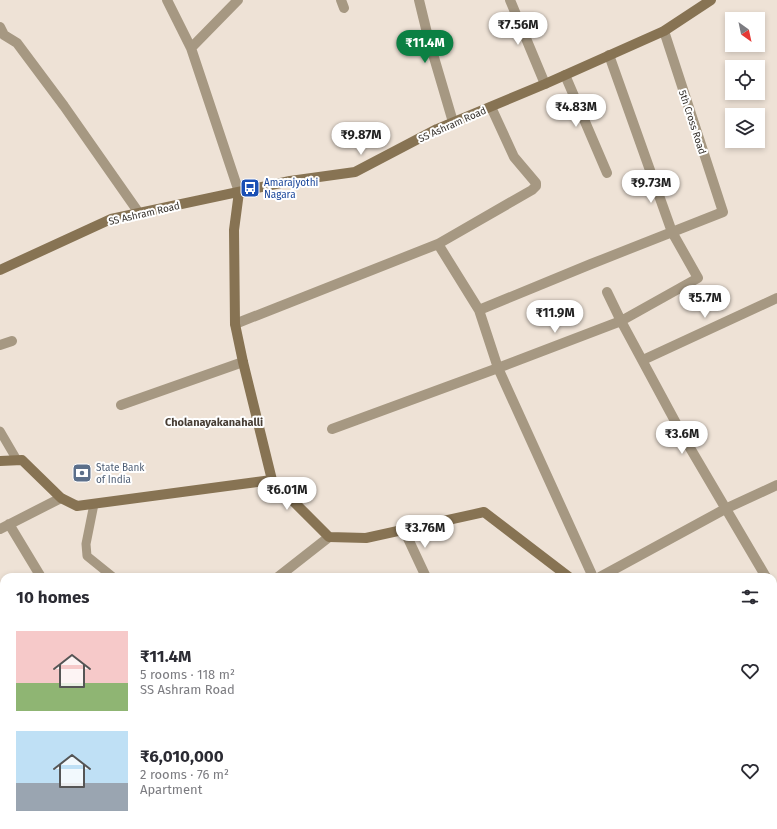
<!DOCTYPE html>
<html lang="en">
<head>
<meta charset="utf-8">
<style>
  :root { --surface:#fff; --page:#f7f7f7; --text:#2b2b33; --muted:#7c7c81; --accent:#0b8043 }
  body { margin:0; font-family:"Fira Sans",sans-serif; background:var(--page); color:var(--text); height:100vh; display:flex; flex-direction:column; font-size:15px; white-space:nowrap }
  * { box-sizing:border-box; margin:0 }
  p { font-size:13px; color:var(--muted) }
  .icon { flex:none; width:22px; height:22px; fill:none; stroke:currentColor; stroke-width:2; stroke-linecap:round; stroke-linejoin:round }
  .map { position:relative; flex:1; overflow:hidden }
  .sheet { position:absolute; left:0px; top:573px; width:777px; height:256px; display:flex; flex-direction:column; background:var(--surface); border-radius:12px 12px 0 0; box-shadow:0 2px 6px #0003 }
  .sheet>* { flex:none }
  .needle { width:26px; rotate:147deg }
  .buttons { position:absolute; left:725px; top:12px; display:grid; gap:8px }
  .buttons a { display:grid; place-items:center; width:40px; height:40px; border-radius:0px; background:var(--surface); box-shadow:0 2px 6px #0003; font-size:20px }
  .price { position:absolute; translate:-50% -34px; padding:0 9px; border-radius:14px; background:#fff; color:#222; font-size:13px; line-height:26px; filter:drop-shadow(0 1px 2px #0008) }
  .price::after { content:''; position:absolute; left:50%; top:24px; width:12px; height:9px; margin-left:-6px; background:inherit; clip-path:polygon(0 0,100% 0,50% 100%) }
  .price.on { background:var(--accent); color:#fff }
  ul { padding:0; list-style:none }
  li { display:flex; align-items:center; gap:12px; height:100px; padding:0 16px }
  li span { display:grid; place-items:center; flex:none; width:112px; height:80px; border-radius:0px; color:#555 }
  li>.icon { margin-inline-start:auto }
  span .icon { width:48px; height:48px; fill:#fffc; stroke-width:1 }
  li b { font-size:17px }
  h2 { display:flex; justify-content:space-between; align-items:center; height:48px; padding:0 16px; font-size:17px }
  .map>svg:first-child { display:block }
  .lines { fill:none; stroke-linecap:round; stroke-linejoin:round }
  .lane { stroke:#a69882; stroke-width:9 }
  .street { stroke:#a69882; stroke-width:10 }
  .secondary { stroke:#877353; stroke-width:10 }
  .labels { text-anchor:middle; stroke-width:4; stroke-linejoin:round; paint-order:stroke }
  .street-label { font-size:10px; fill:#37332e; stroke:#fff }
  .transit-label { font-size:10px; fill:#164399; stroke:#fff; text-anchor:start }
  .service-label { font-size:10px; fill:#4e5e75; stroke:#fff; text-anchor:start }
  .neighbourhood-label { font-size:11px; font-weight:bold; fill:#473d34; stroke:#fff }
</style>
</head>
<body>
<div class="map">
<svg width="777" height="829" viewBox="0 0 777 829">
  <rect width="100%" height="100%" fill="#eee2d6"/>
  <g class="lines">
    <path class="lane" d="M0,431L17,460
      M94,504L86,544L87,556L113,577"/>
    <path class="street" d="M167,0L191,48L239,192
      M341,0L344,8
      M419,0L428,37L453,122
      M510,0L545,84
      M0,27L4,35L17,43L64,106L139,213
      M191,48L238,0
      M565,75L607,173
      M438,244L479,310L498,368L621,321L698,278L672,232L609,55
      M607,292L621,321L683,436L766,577
      M479,310L591,264L723,212L664,31
      M235,324L438,244L532,190L536,186V183L514,157L491,107
      M0,345L12,341
      M643,360L777,298
      M121,405L243,362
      M332,429L498,368L593,577
      M9,524L41,577
      M0,529L61,498
      M404,530L426,577
      M278,577L329,537
      M600,577L725,509L777,485
      M773,589L777,596
      M773,633L777,630
      M0,664L4,671
      M103,825L105,829
      M471,829L477,825
      M636,829L642,825"/>
    <path class="secondary" d="M239,192L234,230L235,324L243,362L272,480
      M0,270L111,219L290,181L355,172L437,129L545,84L664,31L711,0
      M0,461L22,460L61,498L77,506L272,480L329,537L366,538L484,512L569,577
      M773,732L777,735"/>
  </g>
  <defs>
    <g id="bus-square" transform="scale(1)"><rect x="-9" y="-9" width="18" height="18" rx="4" fill="#1a4fb4" stroke="#fff"/><path d="M-5-6H5V4H4V6H2V4H-2V6H-4V4H-5ZM-3.5-4V0h7V-4ZM-3.5 1.2v1.5H-2V1.2ZM2 1.2v1.5H3.5V1.2Z" fill="#fff"/></g>
    <g id="bank-square" transform="scale(1)"><rect x="-9" y="-9" width="18" height="18" rx="4" fill="#5c6f8a" stroke="#fff"/><path d="M-6-4H6V4H-6ZM0-2.3a2.3 2.3 0 1 0 0 4.6a2.3 2.3 0 1 0 0-4.6Z" fill="#fff"/></g>
  </defs>
  <g fill-rule="evenodd">
    <use href="#bus-square" x="250" y="188"/>
    <use href="#bank-square" x="82" y="473"/>
  </g>
  <g class="labels">
    <g class="street-label">
      <text transform="translate(693 122) rotate(72)" y="4">5th Cross Road</text>
      <text transform="translate(452 124) rotate(-24)" y="4">SS Ashram Road</text>
      <text transform="translate(144 213) rotate(-13)" y="4">SS Ashram Road</text>
    </g>
    <g class="transit-label">
      <text x="264" y="186">Amarajyothi<tspan x="264" dy="12">Nagara</tspan></text>
    </g>
    <g class="service-label">
      <text x="96" y="471">State Bank<tspan x="96" dy="12">of India</tspan></text>
    </g>
    <g class="neighbourhood-label">
      <text x="214" y="426">Cholanayakanahalli</text>
    </g>
  </g>
</svg>
<div class="buttons">
<a><svg class="needle" viewBox="-14 -14 28 28"><path d="M0-13l5 13h-10z" fill="#e53935"/><path d="M0 13l5-13h-10z" fill="#7c7c81"/></svg></a>
<a><svg class="icon" aria-label="locate" viewBox="0 0 24 24"><circle cx="12" cy="12" r="6"/><path d="M12 2v4M12 18v4M2 12h4M18 12h4"/></svg></a>
<a><svg class="icon" aria-label="layers" viewBox="0 0 24 24"><path d="M12 4l9 5-9 5-9-5zM3 14l9 5 9-5"/></svg></a>
</div>
<b class="price" style="left:518px;top:46px">₹7.56M</b>
<b class="price on" style="left:425px;top:64px">₹11.4M</b>
<b class="price" style="left:576px;top:128px">₹4.83M</b>
<b class="price" style="left:361px;top:156px">₹9.87M</b>
<b class="price" style="left:651px;top:204px">₹9.73M</b>
<b class="price" style="left:705px;top:319px">₹5.7M</b>
<b class="price" style="left:555px;top:334px">₹11.9M</b>
<b class="price" style="left:682px;top:455px">₹3.6M</b>
<b class="price" style="left:287px;top:511px">₹6.01M</b>
<b class="price" style="left:425px;top:549px">₹3.76M</b>
<section class="sheet">
<h2>10 homes<svg class="icon" aria-label="filters" viewBox="0 0 24 24"><path d="M4 7h16M4 17h16"/><circle cx="9" cy="7" r="2"/><circle cx="15" cy="17" r="2"/></svg></h2>
<ul>
<li><span style="background:linear-gradient(#f6c9c9 65%,#8fb573 0)"><svg class="icon" aria-label="home" viewBox="0 0 24 24"><path d="M3 11l9-7 9 7M6 9v11h12V9"/></svg></span><div><b>₹11.4M</b><p>5 rooms · 118 m²</p><p>SS Ashram Road</p></div><svg class="icon" aria-label="heart" viewBox="0 0 24 24"><path d="M12 20l-8-8c-3-5 5-10 8-4 3-6 11-1 8 4z"/></svg></li>
<li><span style="background:linear-gradient(#bfe0f5 65%,#9aa5b1 0)"><svg class="icon" aria-label="home" viewBox="0 0 24 24"><path d="M3 11l9-7 9 7M6 9v11h12V9"/></svg></span><div><b>₹6,010,000</b><p>2 rooms · 76 m²</p><p>Apartment</p></div><svg class="icon" aria-label="heart" viewBox="0 0 24 24"><path d="M12 20l-8-8c-3-5 5-10 8-4 3-6 11-1 8 4z"/></svg></li>
</ul>
</section>
</div>
</body>
</html>
